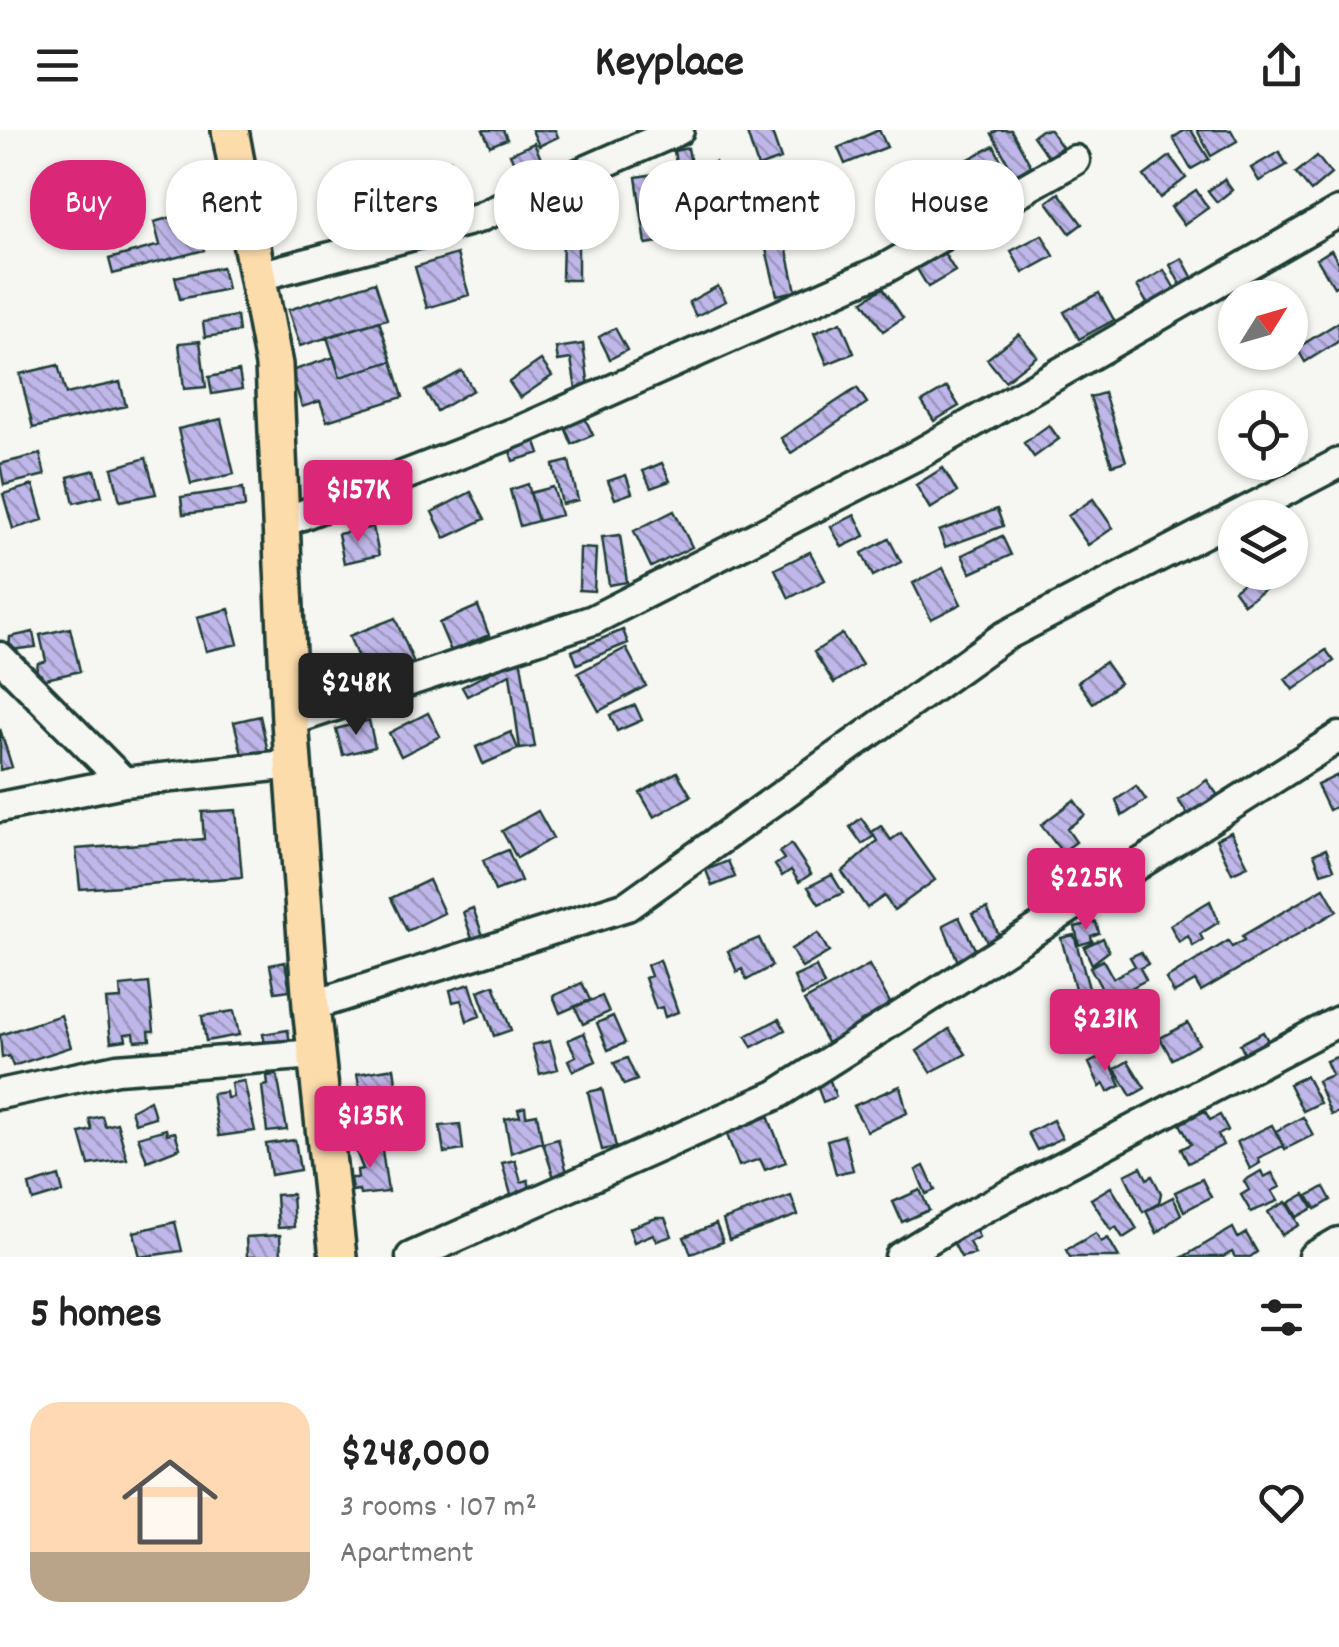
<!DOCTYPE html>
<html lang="en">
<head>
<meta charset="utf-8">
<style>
  :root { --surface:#fff; --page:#f2f2f2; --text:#222; --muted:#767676; --line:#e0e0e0; --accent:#db2777 }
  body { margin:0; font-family:Dekko,sans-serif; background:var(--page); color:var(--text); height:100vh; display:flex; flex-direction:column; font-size:38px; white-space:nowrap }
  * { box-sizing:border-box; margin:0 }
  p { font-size:32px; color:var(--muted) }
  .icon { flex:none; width:55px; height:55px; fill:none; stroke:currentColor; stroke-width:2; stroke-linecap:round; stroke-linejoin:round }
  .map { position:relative; height:1127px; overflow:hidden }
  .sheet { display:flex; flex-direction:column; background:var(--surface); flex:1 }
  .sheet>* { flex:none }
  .top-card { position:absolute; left:30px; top:30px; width:1280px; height:90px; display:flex; gap:20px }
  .needle { width:65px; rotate:53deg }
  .fabs { position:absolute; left:1218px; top:150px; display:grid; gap:20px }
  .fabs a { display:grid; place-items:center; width:90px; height:90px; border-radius:50%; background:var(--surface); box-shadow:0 2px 8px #0004; font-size:50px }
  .price { position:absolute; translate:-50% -85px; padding:0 22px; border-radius:10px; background:var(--accent); color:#fff; font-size:32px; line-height:65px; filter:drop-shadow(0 2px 5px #0008) }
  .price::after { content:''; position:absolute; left:50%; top:60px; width:30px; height:22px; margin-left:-15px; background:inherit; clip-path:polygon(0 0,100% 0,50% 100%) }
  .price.on { background:#222; color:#fff }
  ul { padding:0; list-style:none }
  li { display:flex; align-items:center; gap:30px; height:250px; padding:0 30px }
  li+li { border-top:2px solid var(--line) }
  li span { display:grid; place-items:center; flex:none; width:280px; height:200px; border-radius:30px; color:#555 }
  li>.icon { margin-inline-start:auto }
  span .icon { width:120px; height:120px; fill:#fffc; stroke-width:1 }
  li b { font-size:42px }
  h2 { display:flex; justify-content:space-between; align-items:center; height:120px; padding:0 30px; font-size:42px }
  .pill { padding:0 35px; border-radius:40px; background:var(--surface); box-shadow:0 2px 8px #0004; font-size:35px; line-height:90px }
  .pill.on { background:var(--accent); color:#fff }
  header { display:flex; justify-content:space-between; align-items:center; height:130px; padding:0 30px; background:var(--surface); font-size:45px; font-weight:700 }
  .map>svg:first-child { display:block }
  .building { fill:url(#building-back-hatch); stroke:#1f3d34; stroke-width:2.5 }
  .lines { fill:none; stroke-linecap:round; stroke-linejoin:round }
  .minor-casing { stroke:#1f3d34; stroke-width:35 }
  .major-casing { stroke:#1f3d34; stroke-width:42 }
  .minor { stroke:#f6f6f2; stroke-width:28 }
  .major { stroke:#fddcac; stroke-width:35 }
</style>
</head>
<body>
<header><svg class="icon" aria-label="menu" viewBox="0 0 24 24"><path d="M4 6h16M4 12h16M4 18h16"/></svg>Keyplace<svg class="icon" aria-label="share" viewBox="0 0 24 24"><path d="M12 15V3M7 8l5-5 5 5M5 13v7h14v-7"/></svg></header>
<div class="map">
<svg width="1339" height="1127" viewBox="0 0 1339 1127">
  <defs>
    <pattern id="building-back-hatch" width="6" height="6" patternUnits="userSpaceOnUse" patternTransform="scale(2.5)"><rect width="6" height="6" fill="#bfb7e9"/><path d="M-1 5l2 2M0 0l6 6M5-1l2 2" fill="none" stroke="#9b96be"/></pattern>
  </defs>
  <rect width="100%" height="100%" fill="#f6f6f2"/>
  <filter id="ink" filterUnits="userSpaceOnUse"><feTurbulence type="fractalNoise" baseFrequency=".01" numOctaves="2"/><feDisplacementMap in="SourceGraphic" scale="20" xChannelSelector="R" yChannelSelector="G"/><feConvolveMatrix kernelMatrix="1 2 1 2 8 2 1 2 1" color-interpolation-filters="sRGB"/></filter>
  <g filter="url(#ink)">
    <path class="building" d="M483,0H503L507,9L490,16Z
      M532,0H555L558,7L539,16Z
      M757,0H771L781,29L758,37L747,3Z
      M879,0L887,17L845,34L838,18Z
      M998,0H1011L1031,36L1015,45L992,4Z
      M1041,0H1050L1062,17L1048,27L1033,6Z
      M1185,0H1191L1209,29L1191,39L1173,8Z
      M1197,0H1231L1237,11L1211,26Z
      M534,13L542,31L518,42L510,24Z
      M994,16L1011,51L973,69L957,35Z
      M688,18L695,56L680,58L674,21Z
      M1279,22L1287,35L1259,51L1251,38Z
      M1170,26L1186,48L1160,68L1144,46Z
      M1317,26L1331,44L1311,61L1296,43Z
      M450,30L458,66L428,73L420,37Z
      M715,32L726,63L708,70L697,38Z
      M654,44L665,111L646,114L636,47Z
      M1224,49L1232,60L1217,72L1208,61Z
      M1196,60L1208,78L1184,95L1171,77Z
      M1059,63L1082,94L1070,103L1047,72Z
      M194,81L204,120L113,144L109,129L160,115L154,92Z
      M1042,105L1054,126L1023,143L1011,121Z
      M563,108H578V150H562Z
      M785,111L796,161L777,165L765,115Z
      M1331,120L1339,133V154L1334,157L1317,129Z
      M944,123L955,141L928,157L917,139Z
      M457,124L469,165L427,178L415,137Z
      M1182,128L1198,158L1186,165L1170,135Z
      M222,137L227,159L180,169L175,147Z
      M1164,140L1179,166L1152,182L1137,156Z
      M375,152L387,189L300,216L288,180Z
      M718,156L726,171L696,186L689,172Z
      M883,158L903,188L883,201L863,171Z
      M1099,163L1114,190L1079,209L1064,182Z
      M237,186L239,202L205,207L203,192Z
      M379,191L392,231L340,247L327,207Z
      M841,192L854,223L827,234L814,203Z
      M1339,192V211L1305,232L1297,218Z
      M615,198L627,220L610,229L599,207Z
      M1019,204L1037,226L1005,251L987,229Z
      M200,211L206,257L184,259L179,213Z
      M583,214L589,257L576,259L571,229L558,231L556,218Z
      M334,227L340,247L392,231L403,267L327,291L320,271L302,277L291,241Z
      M541,230L552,246L520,268L509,252Z
      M58,235L66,264L120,252L126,276L33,298L20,244Z
      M239,241L242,259L212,264L209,247Z
      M462,241L473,260L437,281L425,261Z
      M947,257L959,276L934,291L922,272Z
      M857,258L867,273L791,323L781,308Z
      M1104,263L1126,331L1112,335L1090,267Z
      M584,286L593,305L572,314L564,295Z
      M221,289L234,344L191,354L178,299Z
      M1049,295L1059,309L1034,327L1024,313Z
      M535,309L540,323L513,331L509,318Z
      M40,324L45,345L4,355L0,334Z
      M146,328L156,364L120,371L112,338Z
      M569,331L578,370L562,374L553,335Z
      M349,332L357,350L316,367L309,348Z
      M662,333L670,351L651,358L643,341Z
      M943,338L957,362L930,379L916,355Z
      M95,340L102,366L74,373L68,347Z
      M626,345L632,363L615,369L608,351Z
      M528,354L538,391L520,396L510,360Z
      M33,355L43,390L13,399L3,364Z
      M553,357L561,385L538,391L530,363Z
      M243,358L245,377L183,384L181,367Z
      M471,362L485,389L445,408L432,382Z
      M1093,369L1113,398L1088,415L1068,386Z
      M997,379L1003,396L945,417L939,401Z
      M674,381L692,417L651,437L634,401Z
      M855,385L865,406L842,417L831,397Z
      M373,397L379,425L344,433L338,404Z
      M620,405L627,452L609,455L602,407Z
      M1002,406L1011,425L971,443L962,425Z
      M889,409L901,432L873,446L862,423Z
      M580,418L596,419L594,461L579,460Z
      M810,422L825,450L789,468L775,439Z
      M943,438L961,474L931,489L913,453Z
      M1258,442H1277L1280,448L1244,474L1234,460Z
      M478,476L489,505L451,521L439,493Z
      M229,479L238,514L206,521L197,487Z
      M395,488L414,533L368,552L349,506Z
      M70,498L80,541L42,550L41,545L35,547L38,533L46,531L40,505Z
      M623,500L628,513L577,534L572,521Z
      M33,502L36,517L9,520L10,507Z
      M842,504L862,535L834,553L814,522Z
      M626,518L646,556L599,581L578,543Z
      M1326,520L1334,531L1293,560L1285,549Z
      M520,527L535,617L520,619L510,544L467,566L462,557Z
      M1105,532L1120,553L1093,573L1078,552Z
      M635,575L642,590L617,601L610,585Z
      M428,583L440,606L401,626L389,603Z
      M260,586L268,622L243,628L234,592Z
      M369,590L375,617L343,625L336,599Z
      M0,599L12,637L0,640Z
      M511,602L518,619L483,634L476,617Z
      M677,642L691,666L654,687L640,663Z
      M1338,645L1339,675L1329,680L1317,655Z
      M1207,650L1224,674L1190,687L1178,670Z
      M1136,656L1146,670L1122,686L1116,670Z
      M1074,670L1085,685L1067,699L1076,712L1062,722L1041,695Z
      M236,680L242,747L80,759L76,719L204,709L202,682Z
      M538,681L553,708L517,728L502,701Z
      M861,688L874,706L862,714L850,697Z
      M881,696L891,710L901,703L935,750L894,780L884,766L867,778L842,742L877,711L872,702Z
      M1231,702L1248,736L1232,743L1216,709Z
      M791,714L811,744L799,752L791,740L782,746L775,735L784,729L779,722Z
      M1326,719L1334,739L1321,743L1314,724Z
      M508,720L521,751L495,761L483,730Z
      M728,731L735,747L712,756L706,740Z
      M832,745L843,763L819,774L808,757Z
      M429,750L444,783L407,801L391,768Z
      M1324,758L1337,781L1201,861L1195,851L1174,863L1166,849L1228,811L1232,817L1244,810L1242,806Z
      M1210,771L1219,792L1200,804L1203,810L1193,816L1188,806L1179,812L1170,795Z
      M473,778L486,814L475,818L463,782Z
      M987,778L1001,810L989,815L972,784Z
      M959,787L978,825L959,834L943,795Z
      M1096,792L1099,803L1091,806L1092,811L1079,815L1075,797Z
      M818,803L829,822L802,838L791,819Z
      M1074,805L1094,876L1081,880L1061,808Z
      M759,808L772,836L747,850L742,839L737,842L728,821Z
      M1103,808L1109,821L1092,834L1084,817Z
      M1141,822L1148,834L1140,838L1146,850L1108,870L1090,837L1103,830L1113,848L1135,836L1130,827Z
      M660,830L678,882L665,887L662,877L656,879L645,848L651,846L647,835Z
      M285,832L290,860L275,862L270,835Z
      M869,835L893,878L828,914L804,871Z
      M816,837L824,855L802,866L794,847Z
      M149,853L154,901H149L150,910L135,911L134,903L125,904L126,910L111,912L106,870L121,869L120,856Z
      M582,853L590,870L560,883L553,866Z
      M470,854L480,886L467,891L461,870L453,872L450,860Z
      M494,855L511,900L494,906L478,861Z
      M602,866L609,882L583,894L575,877Z
      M234,881L239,905L206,911L202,886Z
      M61,885L71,917L13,936L9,926L2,928L0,905Z
      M613,886L625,913L608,920L597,893Z
      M779,889L785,900L752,917L746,906Z
      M1188,893L1199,914L1172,929L1160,908Z
      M949,899L966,924L931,942L917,921Z
      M288,900L290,914L265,917L263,904Z
      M1263,902L1270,914L1246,927L1240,914Z
      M584,903L596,931L573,941L568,930L576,926L568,910Z
      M550,911L558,939L540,944L532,915Z
      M1339,926V982L1331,985L1317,951L1332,945L1326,931Z
      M1101,927L1104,933L1109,930L1121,956L1108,962L1104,954L1100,957L1089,933Z
      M627,928L637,950L624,955L614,933Z
      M1128,931L1145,958L1131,966L1115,939Z
      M394,938L398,966L362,972L357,944Z
      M277,945L287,1000L267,1002L262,956L268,955L267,946Z
      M1306,946L1320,973L1303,981L1289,954Z
      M829,948L836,967L823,972L816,953Z
      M244,951L255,1001L219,1006L212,964L226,962L227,968L233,967L231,953Z
      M900,956L907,983L867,1001L853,976Z
      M602,959L616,1017L602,1020L588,962Z
      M405,965L411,1001L406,1002L408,1013L397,1015L395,1004L371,1007L369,992L384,989L381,970Z
      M150,970L155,987L135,993L131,980Z
      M525,977L526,986L537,984L542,1012L511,1023L505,989L520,986L518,979Z
      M1205,981L1210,990L1220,985L1228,1000L1218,1005L1223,1015L1188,1033L1181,1019L1191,1014L1180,994Z
      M102,986L105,996L117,993L127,1029L89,1035L80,1003L92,1000L89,989Z
      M768,986L786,1032L765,1040L760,1029L739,1036L726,1002Z
      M1303,987L1313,1005L1285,1019L1276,1001Z
      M1053,990L1062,1008L1037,1020L1028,1003Z
      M460,994L463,1020L444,1023L440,996Z
      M1272,995L1283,1016L1258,1028L1260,1033L1250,1039L1237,1012Z
      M166,999L167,1004L175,1002L180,1018L147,1031L138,1007Z
      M844,1005L853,1040L836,1044L827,1010Z
      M558,1009L569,1050L556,1054L543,1013Z
      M295,1010L300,1040L271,1045L266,1014Z
      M381,1013L388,1062L360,1065L359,1060L352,1061L350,1048H358L357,1040L363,1039L354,1016Z
      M515,1030L521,1052L528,1050L533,1069L514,1075L502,1033Z
      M924,1036L935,1060L926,1064L916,1040Z
      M1141,1037L1147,1049L1152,1046L1161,1063L1159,1073L1143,1082L1125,1045Z
      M1261,1041L1264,1047L1272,1043L1280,1057L1272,1061L1278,1071L1251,1082L1241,1065L1249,1060L1244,1051Z
      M59,1046L63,1062L33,1071L29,1055Z
      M1202,1049L1211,1067L1184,1081L1175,1062Z
      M1111,1057L1137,1099L1123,1108L1116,1097L1111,1100L1091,1069Z
      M1324,1057L1331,1070L1316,1079L1308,1066Z
      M920,1060L929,1080L902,1092L893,1072Z
      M292,1064L294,1097L278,1098L276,1065Z
      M1305,1064L1313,1078L1297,1087L1289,1073Z
      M791,1066L798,1085L729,1110L723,1090Z
      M1173,1067L1181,1084L1157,1103L1146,1081Z
      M1286,1072L1299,1095L1282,1105L1268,1082Z
      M656,1088H665L672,1106L657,1111L653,1104L634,1112L629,1098Z
      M175,1092L182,1121L140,1127L134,1102Z
      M716,1094L723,1112L691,1124L684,1107Z
      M1233,1098L1238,1108L1246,1103L1257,1122L1250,1127H1235L1232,1122L1223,1127H1183Z
      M975,1099L979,1107L969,1112L975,1124L961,1127L952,1110Z
      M1096,1103L1101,1112L1108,1108L1119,1127H1070L1066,1120Z
      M280,1105L281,1127H247L246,1107Z"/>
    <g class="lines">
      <g class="minor-casing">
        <path id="minor" d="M259,146L478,88L679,0
          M279,394L526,298L884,139L1075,30
          M0,527L124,652
          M290,591L593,490L917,325L1339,82
          M0,677L124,652L295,634
          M311,876L627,776L1003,507L1339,333
          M0,964L117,939L316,924
          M411,1127L776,965L1339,607
          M900,1127L959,1091L1339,891
          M1313,1127L1339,1112"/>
      </g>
      <g class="major-casing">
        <path id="major" d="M230,0L274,235L290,591L311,876L338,1127"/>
      </g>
      <use href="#minor" class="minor"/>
      <use href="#major" class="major"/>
    </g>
  </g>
</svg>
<div class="fabs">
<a><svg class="needle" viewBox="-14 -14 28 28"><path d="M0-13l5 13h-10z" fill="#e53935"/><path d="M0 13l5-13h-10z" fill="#767676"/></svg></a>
<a><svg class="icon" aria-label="locate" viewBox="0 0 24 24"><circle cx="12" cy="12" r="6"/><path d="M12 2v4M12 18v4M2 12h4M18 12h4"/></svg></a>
<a><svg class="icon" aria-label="layers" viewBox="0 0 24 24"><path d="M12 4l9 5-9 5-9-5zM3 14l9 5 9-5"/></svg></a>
</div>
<b class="price" style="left:358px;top:415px">$157K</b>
<b class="price on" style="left:356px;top:608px">$248K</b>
<b class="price" style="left:1086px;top:803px">$225K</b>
<b class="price" style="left:1105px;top:944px">$231K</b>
<b class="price" style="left:370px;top:1041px">$135K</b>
<div class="top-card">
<a class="pill on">Buy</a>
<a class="pill">Rent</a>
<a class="pill">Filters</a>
<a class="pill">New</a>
<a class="pill">Apartment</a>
<a class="pill">House</a>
</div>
</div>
<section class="sheet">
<h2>5 homes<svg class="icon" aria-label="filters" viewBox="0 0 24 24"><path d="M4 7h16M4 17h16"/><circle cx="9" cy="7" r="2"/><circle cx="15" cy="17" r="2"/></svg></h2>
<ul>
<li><span style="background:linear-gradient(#ffd9b3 75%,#b9a48a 0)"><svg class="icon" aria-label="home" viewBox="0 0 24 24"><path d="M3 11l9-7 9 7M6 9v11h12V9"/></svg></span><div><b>$248,000</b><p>3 rooms · 107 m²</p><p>Apartment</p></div><svg class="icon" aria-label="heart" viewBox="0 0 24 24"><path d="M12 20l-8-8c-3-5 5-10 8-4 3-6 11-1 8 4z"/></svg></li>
</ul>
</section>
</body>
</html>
